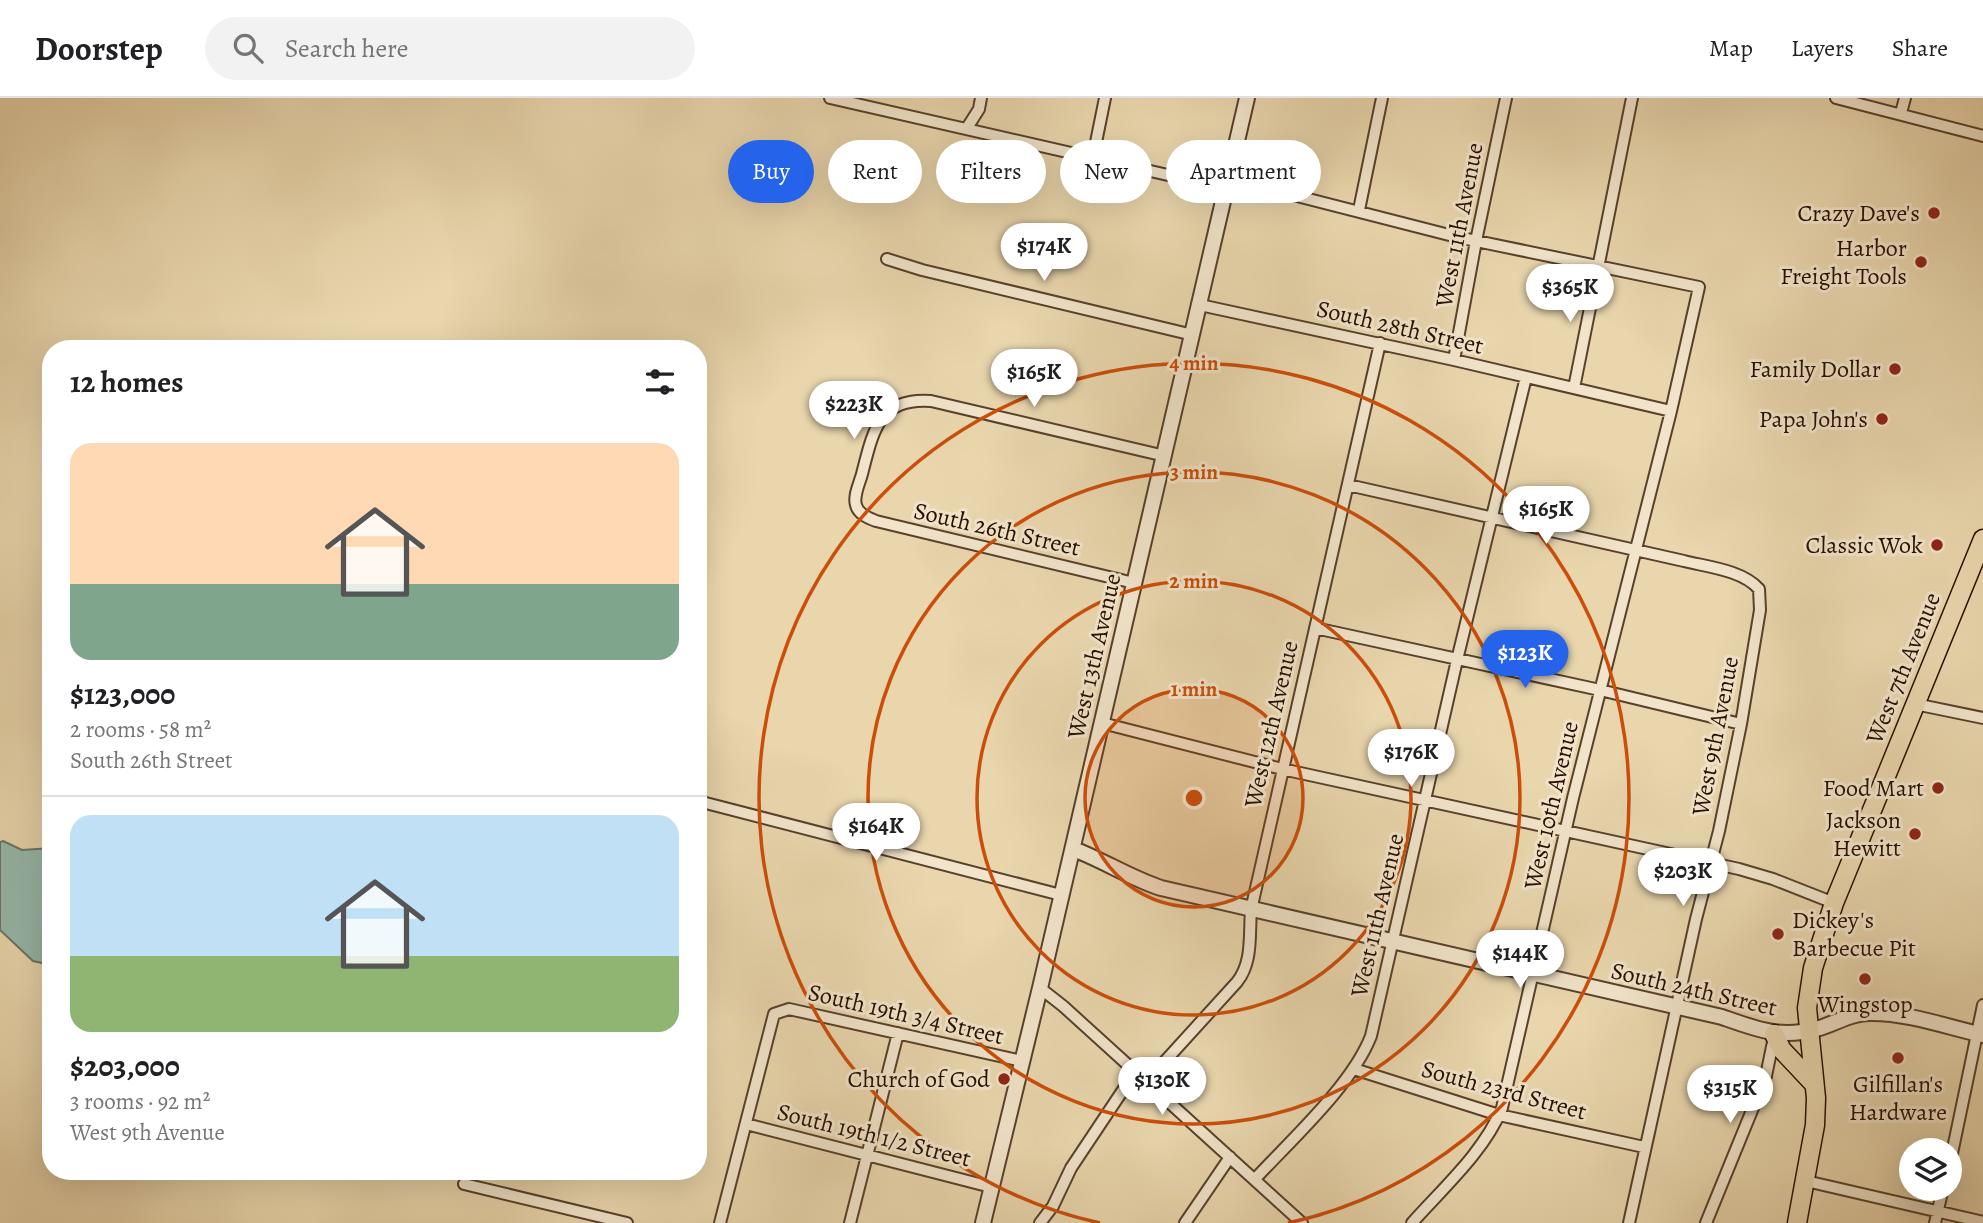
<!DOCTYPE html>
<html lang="en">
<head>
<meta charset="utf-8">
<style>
  :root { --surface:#fff; --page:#f2f2f2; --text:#202124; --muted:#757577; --line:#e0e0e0; --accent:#2563eb }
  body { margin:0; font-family:Alegreya,serif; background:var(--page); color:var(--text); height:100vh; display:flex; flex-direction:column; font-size:26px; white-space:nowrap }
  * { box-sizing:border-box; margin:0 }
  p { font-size:23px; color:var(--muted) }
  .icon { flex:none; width:38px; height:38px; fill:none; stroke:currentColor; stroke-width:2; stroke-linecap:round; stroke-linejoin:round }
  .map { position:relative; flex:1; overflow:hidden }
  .panel { position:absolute; left:42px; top:242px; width:665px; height:840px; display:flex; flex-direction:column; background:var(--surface); border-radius:28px; box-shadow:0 7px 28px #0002 }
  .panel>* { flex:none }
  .top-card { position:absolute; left:728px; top:42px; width:665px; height:63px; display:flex; gap:14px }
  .tools { position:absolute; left:1899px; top:1040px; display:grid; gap:14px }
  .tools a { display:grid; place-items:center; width:63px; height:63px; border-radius:50%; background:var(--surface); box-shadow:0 7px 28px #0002; font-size:35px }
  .price { position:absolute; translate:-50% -60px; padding:0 16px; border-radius:24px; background:#fff; color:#222; font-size:23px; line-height:46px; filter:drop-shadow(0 2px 4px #0008) }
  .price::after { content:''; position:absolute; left:50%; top:42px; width:21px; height:16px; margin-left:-10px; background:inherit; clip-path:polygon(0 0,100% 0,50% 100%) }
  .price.current { background:var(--accent); color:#fff }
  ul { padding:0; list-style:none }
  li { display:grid; align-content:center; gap:14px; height:371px; padding:0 28px }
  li+li { border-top:2px solid var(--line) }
  li span { display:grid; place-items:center; height:217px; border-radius:21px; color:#555 }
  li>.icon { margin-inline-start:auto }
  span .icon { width:126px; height:126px; fill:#fffc; stroke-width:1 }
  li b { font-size:30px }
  h2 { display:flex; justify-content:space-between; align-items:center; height:84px; padding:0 28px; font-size:30px }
  .pill { padding:0 24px; border-radius:32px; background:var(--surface); box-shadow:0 7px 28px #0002; font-size:24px; line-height:63px }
  .pill.current { background:var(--accent); color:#fff }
  header { display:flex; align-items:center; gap:42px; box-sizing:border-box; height:98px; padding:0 35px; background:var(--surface); border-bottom:2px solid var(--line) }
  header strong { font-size:33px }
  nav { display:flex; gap:38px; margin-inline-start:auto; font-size:24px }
  .search { width:490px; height:63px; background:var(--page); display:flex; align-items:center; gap:18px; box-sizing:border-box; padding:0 24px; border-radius:38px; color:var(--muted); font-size:26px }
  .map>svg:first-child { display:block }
  .water { fill:#97b9ad; stroke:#6b7568; stroke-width:2 }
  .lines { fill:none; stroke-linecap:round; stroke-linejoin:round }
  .minor-casing { stroke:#58402b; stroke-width:14 }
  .tertiary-casing { stroke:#58402b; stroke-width:18 }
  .primary-casing { stroke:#280e00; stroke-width:21 }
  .minor { stroke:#f1e4ca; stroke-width:10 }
  .tertiary { stroke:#f1e4ca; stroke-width:14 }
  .primary { stroke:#e9d6ad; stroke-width:18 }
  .ring { fill:none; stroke:#cb4e0a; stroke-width:3.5 }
  .poi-dot { fill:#8f2418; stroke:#f1e4ca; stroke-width:2.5 }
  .labels { text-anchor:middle; stroke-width:6; stroke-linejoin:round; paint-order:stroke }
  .poi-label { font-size:24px; fill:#280e00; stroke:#f1e4ca; text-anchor:end }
  .street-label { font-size:24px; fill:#280e00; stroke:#f1e4ca }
  .centre { fill:#cb4e0a; stroke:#f1e4ca; stroke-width:3.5 }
  .ring-label { font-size:21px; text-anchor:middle; font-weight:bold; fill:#cb4e0a; stroke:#f1e4ca; stroke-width:6; stroke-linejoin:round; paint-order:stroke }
</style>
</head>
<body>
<header>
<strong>Doorstep</strong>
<div class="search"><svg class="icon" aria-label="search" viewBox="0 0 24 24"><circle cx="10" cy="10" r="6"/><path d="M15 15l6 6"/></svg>Search here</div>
<nav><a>Map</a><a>Layers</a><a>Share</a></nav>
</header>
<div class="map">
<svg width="1983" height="1125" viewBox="0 0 1983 1125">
  <rect width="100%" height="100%" fill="#e9d6ad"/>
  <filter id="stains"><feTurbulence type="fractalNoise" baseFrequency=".00286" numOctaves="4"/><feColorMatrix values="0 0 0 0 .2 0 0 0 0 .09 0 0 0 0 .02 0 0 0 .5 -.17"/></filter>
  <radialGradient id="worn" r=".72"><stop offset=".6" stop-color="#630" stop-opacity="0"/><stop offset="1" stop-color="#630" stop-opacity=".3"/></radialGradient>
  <path class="water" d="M3,743L22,752L51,750V867L33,863L0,832V744Z"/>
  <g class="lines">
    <g class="minor-casing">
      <path id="minor" d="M830,0L1181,80L1216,86H1250L1457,139L1699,189L1671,313L1573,700L1502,1010C1484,1054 1443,1090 1412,1125
        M1836,0L1983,38
        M1901,15L1905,0
        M967,30L979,11L981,0
        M1093,59L1105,0
        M1359,112L1382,0
        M887,161L922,172L1193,237
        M1200,207L1454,262L1671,313
        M1454,262L1476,143L1506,0
        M1574,290L1632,0
        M1348,387L1684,463C1708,469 1742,472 1759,491L1760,512L1741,626L1719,733L1696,821L1629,1125
        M1134,485L876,423C868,420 858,416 856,407C853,398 860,384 862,376C873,334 878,299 931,303L1165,358
        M1315,530L1600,592L1741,626
        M1915,606L1983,620
        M1102,625L1282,671L1739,771L1773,781L1834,805
        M698,703L1061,797
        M1040,890L1063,908L1302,1125
        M1354,971L1499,1017L1644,1049
        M1147,983L1237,884C1253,864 1249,837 1251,812L1380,245
        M746,1026L991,1089
        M1950,1065L1983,907
        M1255,1081C1291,1042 1352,987 1371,938L1457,562L1526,279
        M1806,1083L1983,1124
        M464,1086L627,1125
        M720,1125L774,916L789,911L1022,963
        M850,1125L898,935
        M1040,1125L1053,1108L1071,1070L1135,974
        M1185,1125L1230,1059
        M1706,1125L1766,978L1774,939
        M1935,1125L1943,1090"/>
    </g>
    <g class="tertiary-casing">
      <path id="tertiary" d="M1073,751C1103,762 1130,780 1161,790L1722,919C1756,931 1780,941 1816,931C1835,926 1852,914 1872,915C1909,915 1947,929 1983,937
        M983,1125L1040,890L1247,0"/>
    </g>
    <g class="primary-casing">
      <path id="primary" d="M1774,936L1782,952L1814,986
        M1797,1125L1815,1027L1816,1000L1807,910L1813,870L1834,805L1983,441"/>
    </g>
    <use href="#minor" class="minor"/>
    <use href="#tertiary" class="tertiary"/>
    <use href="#primary" class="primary"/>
  </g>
  <circle cx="1194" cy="700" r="109" fill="#cb4e0a" fill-opacity=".12"/>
  <g class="ring">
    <circle cx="1194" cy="700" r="109"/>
    <circle cx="1194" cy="700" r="217"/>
    <circle cx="1194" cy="700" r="326"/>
    <path d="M1100 1125A435 435 0 1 1 1288 1125"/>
  </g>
  <g class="poi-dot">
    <circle cx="1934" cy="115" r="7"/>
    <circle cx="1921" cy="164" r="7"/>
    <circle cx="1895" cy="271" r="7"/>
    <circle cx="1882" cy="321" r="7"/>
    <circle cx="1937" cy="447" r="7"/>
    <circle cx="1938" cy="690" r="7"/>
    <circle cx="1915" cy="736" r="7"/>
    <circle cx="1778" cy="836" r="7"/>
    <circle cx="1865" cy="881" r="7"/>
    <circle cx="1898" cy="960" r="7"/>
    <circle cx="1004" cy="981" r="7"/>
  </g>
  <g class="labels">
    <g class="poi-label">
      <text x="1920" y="123">Crazy Dave's</text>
      <text x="1907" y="158">Harbor<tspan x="1907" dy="28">Freight Tools</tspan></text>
      <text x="1881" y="279">Family Dollar</text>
      <text x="1868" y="329">Papa John's</text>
      <text x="1923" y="455">Classic Wok</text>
      <text x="1924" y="698">Food Mart</text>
      <text x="1901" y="730">Jackson<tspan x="1901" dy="28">Hewitt</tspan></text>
      <text x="1792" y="830" text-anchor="start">Dickey's<tspan x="1792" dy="28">Barbecue Pit</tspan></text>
      <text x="1865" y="914" text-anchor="middle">Wingstop</text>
      <text x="990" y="989">Church of God</text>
      <text x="1898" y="994" text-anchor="middle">Gilfillan's<tspan x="1898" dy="28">Hardware</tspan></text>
    </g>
    <g class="street-label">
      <text transform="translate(1459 127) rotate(-79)" y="8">West 11th Avenue</text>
      <text transform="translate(1400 229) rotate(13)" y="8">South 28th Street</text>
      <text transform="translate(997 431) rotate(13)" y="8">South 26th Street</text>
      <text transform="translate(1094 558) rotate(-77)" y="8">West 13th Avenue</text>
      <text transform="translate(1903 570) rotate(-68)" y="8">West 7th Avenue</text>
      <text transform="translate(1271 626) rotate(-77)" y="8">West 12th Avenue</text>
      <text transform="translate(1715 638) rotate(-79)" y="8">West 9th Avenue</text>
      <text transform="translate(1551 707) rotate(-77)" y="8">West 10th Avenue</text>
      <text transform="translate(1377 817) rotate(-77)" y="8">West 11th Avenue</text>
      <text transform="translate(1694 891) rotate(13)" y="8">South 24th Street</text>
      <text transform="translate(906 916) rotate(13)" y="8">South 19th 3/4 Street</text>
      <text transform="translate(1504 992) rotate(15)" y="8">South 23rd Street</text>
      <text transform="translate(874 1037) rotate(14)" y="8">South 19th 1/2 Street</text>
    </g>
  </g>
  <circle cx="1194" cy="700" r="10" class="centre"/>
  <g class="ring-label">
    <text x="1194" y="272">4 min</text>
    <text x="1194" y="381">3 min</text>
    <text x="1194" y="490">2 min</text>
    <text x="1194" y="598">1 min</text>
  </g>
  <rect width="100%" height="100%" filter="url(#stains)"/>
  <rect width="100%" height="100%" fill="url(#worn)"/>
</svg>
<div class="tools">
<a><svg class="icon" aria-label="layers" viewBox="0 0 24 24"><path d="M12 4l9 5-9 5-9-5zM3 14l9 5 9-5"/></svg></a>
</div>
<b class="price" style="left:1044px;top:185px">$174K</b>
<b class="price" style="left:1570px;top:226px">$365K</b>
<b class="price" style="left:1034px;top:311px">$165K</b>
<b class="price" style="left:854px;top:343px">$223K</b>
<b class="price" style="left:1546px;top:448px">$165K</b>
<b class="price current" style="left:1525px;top:592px">$123K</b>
<b class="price" style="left:1411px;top:691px">$176K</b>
<b class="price" style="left:876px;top:765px">$164K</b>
<b class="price" style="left:1683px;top:810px">$203K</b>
<b class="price" style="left:1520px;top:892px">$144K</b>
<b class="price" style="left:1162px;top:1019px">$130K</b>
<b class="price" style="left:1730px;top:1027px">$315K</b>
<div class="top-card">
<a class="pill current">Buy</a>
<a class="pill">Rent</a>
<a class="pill">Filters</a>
<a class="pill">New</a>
<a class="pill">Apartment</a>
</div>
<section class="panel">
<h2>12 homes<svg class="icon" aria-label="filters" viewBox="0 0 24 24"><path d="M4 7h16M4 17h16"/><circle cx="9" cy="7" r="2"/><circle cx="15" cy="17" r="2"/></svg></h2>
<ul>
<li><span style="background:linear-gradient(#ffd9b3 65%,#7fa58c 0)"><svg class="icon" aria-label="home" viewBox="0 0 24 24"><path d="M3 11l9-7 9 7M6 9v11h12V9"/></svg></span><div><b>$123,000</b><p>2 rooms · 58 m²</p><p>South 26th Street</p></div></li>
<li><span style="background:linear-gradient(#bfe0f5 65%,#8fb573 0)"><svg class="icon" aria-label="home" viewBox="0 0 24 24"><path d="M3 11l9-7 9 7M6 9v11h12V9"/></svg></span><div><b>$203,000</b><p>3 rooms · 92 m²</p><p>West 9th Avenue</p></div></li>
</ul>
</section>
</div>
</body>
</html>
